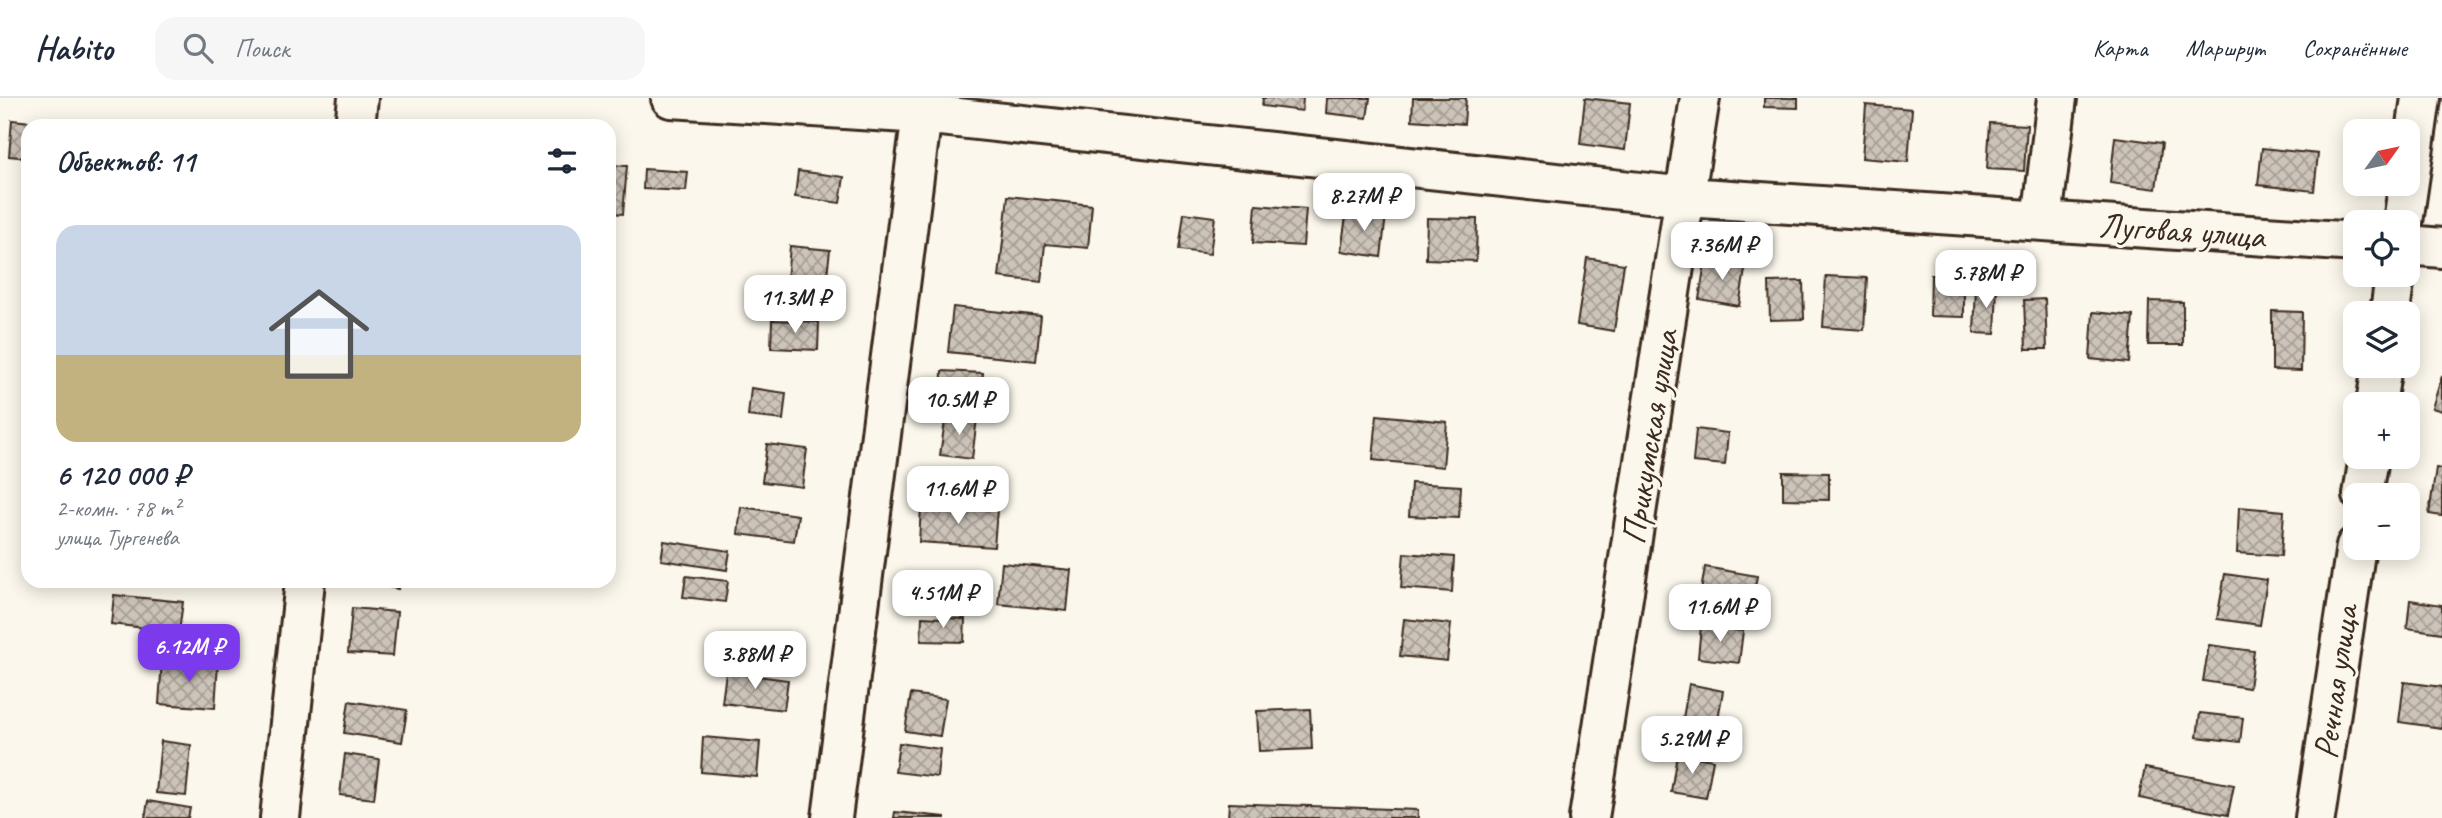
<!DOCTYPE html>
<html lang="ru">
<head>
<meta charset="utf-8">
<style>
  :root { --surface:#fff; --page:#f6f6f7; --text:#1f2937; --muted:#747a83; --line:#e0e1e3; --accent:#7c3aed }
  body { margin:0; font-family:Caveat,sans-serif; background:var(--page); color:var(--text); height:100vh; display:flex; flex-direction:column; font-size:26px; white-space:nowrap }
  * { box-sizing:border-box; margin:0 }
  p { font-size:23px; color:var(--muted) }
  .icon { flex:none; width:38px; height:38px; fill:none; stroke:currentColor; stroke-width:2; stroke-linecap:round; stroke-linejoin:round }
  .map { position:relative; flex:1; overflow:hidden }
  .panel { position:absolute; left:21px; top:21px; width:595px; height:469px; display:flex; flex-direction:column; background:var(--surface); border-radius:21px; box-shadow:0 4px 18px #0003 }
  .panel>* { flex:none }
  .needle { width:46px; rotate:57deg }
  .fabs { position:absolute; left:2343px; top:21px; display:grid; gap:14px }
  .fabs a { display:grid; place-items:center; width:77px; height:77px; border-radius:14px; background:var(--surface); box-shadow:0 4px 18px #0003; font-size:35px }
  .price { position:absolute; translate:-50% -60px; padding:0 16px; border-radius:14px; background:#fff; color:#222; font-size:23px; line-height:46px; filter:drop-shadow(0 2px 4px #0008) }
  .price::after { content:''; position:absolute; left:50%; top:42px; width:21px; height:16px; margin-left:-10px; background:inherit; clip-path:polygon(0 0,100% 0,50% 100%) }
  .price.on { background:var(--accent); color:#fff }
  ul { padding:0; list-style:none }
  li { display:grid; align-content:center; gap:14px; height:371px; padding:0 35px }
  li+li { border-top:2px solid var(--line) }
  li span { display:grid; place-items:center; height:217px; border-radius:21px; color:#555 }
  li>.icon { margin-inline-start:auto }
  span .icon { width:126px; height:126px; fill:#fffc; stroke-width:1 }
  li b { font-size:30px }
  h2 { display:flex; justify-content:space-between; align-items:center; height:84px; padding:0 35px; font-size:30px }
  header { display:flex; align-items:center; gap:42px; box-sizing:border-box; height:98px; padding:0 35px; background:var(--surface); border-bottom:2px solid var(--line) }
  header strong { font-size:33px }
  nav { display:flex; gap:38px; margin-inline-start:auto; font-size:24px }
  .search { width:490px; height:63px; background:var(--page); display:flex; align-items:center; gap:18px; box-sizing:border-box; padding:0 24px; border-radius:21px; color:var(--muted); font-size:26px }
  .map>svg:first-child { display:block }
  .building { fill:url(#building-cross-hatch); stroke:#3b2a1e; stroke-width:2 }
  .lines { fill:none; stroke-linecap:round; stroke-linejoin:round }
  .street-casing { stroke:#3b2a1e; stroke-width:44 }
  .street { stroke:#fbf7ec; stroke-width:38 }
  .labels { text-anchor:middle; stroke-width:6; stroke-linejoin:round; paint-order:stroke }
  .street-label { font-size:35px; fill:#3b2a1e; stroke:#fbf7ec }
</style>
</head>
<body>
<header>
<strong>Habito</strong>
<div class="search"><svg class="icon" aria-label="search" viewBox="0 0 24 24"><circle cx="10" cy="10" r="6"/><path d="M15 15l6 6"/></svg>Поиск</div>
<nav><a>Карта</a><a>Маршрут</a><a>Сохранённые</a></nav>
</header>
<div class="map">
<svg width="2442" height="720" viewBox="0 0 2442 720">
  <defs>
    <pattern id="building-cross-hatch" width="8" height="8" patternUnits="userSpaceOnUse" patternTransform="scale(1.75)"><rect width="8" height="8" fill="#ccc4b9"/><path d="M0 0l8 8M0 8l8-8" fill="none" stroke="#a79f96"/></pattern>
  </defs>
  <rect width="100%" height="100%" fill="#fbf7ec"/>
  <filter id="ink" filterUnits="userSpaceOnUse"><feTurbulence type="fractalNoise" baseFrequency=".0143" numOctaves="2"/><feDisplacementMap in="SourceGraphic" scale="14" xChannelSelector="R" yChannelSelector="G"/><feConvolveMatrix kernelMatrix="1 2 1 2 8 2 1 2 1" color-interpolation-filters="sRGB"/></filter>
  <g filter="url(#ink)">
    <path class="building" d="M1263,0H1303L1302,13L1262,8Z
      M1327,0H1370L1367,20L1326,15Z
      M1413,0H1466L1464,26L1412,22Z
      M1585,0L1630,5L1625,52L1580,46Z
      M1764,0H1798V10L1764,9Z
      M1866,7L1912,11L1908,64L1862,60Z
      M12,22L51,26L28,28V60L9,58Z
      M1990,25L2027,27L2024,73L1987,71Z
      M2115,39L2162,45L2156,91L2110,85Z
      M2262,50L2318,56L2314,93L2258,87Z
      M609,67L627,68L623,116L609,115Z
      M644,71L688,74L686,93L643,91Z
      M798,73L844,79L840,105L795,99Z
      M1008,98L1092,107L1088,150L1045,146L1041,184L999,179Z
      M1256,107L1306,111L1303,148L1253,145Z
      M1347,111L1386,117L1381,159L1341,153Z
      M1184,115L1215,119L1210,156L1179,152Z
      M1427,120L1477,121L1476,163L1426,161Z
      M790,148L830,152L826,186L787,182Z
      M1706,159L1746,166L1739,208L1699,201Z
      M1587,160L1624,166L1614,233L1577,227Z
      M1931,177H1964V219L1930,218Z
      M1826,178L1867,180L1864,232L1823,229Z
      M1803,183L1804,221L1770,222L1769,184Z
      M1976,188L1997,189L1995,236L1974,235Z
      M2045,201L2047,251H2026L2024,202Z
      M2149,203L2183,204V247H2148Z
      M953,209L1041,218L1036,263L948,254Z
      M2272,213L2302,214L2301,273L2272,272Z
      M2093,214L2133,218L2129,265L2090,261Z
      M772,222L819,224L818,252L771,250Z
      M942,273L983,275L981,306L941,304Z
      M2442,278V313L2432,310Z
      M751,290L786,295L783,322L748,318Z
      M946,316L977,320L972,361L940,357Z
      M1377,317L1447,324L1443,369L1373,362Z
      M1696,331L1728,335L1725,367L1693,364Z
      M767,346L807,351L802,389L762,384Z
      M2436,370L2442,371V418L2429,416Z
      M1783,374L1829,375V402L1783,401Z
      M1411,385L1461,388L1459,420L1409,418Z
      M921,408L997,412L994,449L919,444Z
      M741,409L798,417L794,443L738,436Z
      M2239,409L2284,413L2281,458L2237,455Z
      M664,443L730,453L727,472L661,462Z
      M1404,455L1454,459L1452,494L1401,490Z
      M1002,465L1071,472L1067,513L998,506Z
      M1705,469L1757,478L1750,514L1699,505Z
      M2225,476L2267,482L2260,527L2217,521Z
      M686,478L728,483L725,504L683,499Z
      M357,483H399L398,491Z
      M114,497L183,504L179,534L111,526Z
      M2410,502L2442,507V535L2407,530Z
      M352,510L397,514L393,558L348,555Z
      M922,519L965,521L964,544L921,543Z
      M1404,521L1451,526L1447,563L1400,558Z
      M1701,528L1743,533L1739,565L1698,560Z
      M2209,547L2254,553L2249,590L2203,583Z
      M162,561L218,565L215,610L159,606Z
      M726,574L788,582L784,612L722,605Z
      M2404,584L2442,589V630L2399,624Z
      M1689,586L1723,593L1716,632L1682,626Z
      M911,596L946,601L940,638L905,633Z
      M349,603L407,612L402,644L344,635Z
      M1310,611L1312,651L1259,653L1257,613Z
      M2200,615L2243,620L2240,644L2197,639Z
      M703,639L760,644L757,679L701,674Z
      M161,643L191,647L186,698L156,695Z
      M899,645L940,651L937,679L895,674Z
      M345,656L379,661L374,701L340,697Z
      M1677,656L1713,662L1706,700L1671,694Z
      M2145,670L2234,687L2228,717L2139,700Z
      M148,703L190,710L188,720H145Z
      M1229,705L1418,712V720H1228Z
      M895,714L945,719V720H894Z"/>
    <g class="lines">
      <g class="street-casing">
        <path id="street" d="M671,0L922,16L1686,99L2356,144
          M355,28L358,0
          M2042,122L2057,0
          M2403,124L2421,0
          M2408,147L2442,150
          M2390,215L2395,177
          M2376,306L2382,268
          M2363,397L2369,359
          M280,720L305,483
          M832,720L924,0
          M1589,720L1700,0
          M2315,720L2356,448"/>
      </g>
      <use href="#street" class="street"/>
    </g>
  </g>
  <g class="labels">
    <g class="street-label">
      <text transform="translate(2182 132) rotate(4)" y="12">Луговая улица</text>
      <text transform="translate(1649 339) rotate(-81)" y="12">Прикумская улица</text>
      <text transform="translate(2335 584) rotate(-82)" y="12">Речная улица</text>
    </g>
  </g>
</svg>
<div class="fabs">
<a><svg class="needle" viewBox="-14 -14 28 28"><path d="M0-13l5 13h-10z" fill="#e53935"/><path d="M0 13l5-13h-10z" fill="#747a83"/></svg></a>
<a><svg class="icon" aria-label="locate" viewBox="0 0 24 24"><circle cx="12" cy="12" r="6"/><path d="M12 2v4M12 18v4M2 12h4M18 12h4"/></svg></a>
<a><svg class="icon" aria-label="layers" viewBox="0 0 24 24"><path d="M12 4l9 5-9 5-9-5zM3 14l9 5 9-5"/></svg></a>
<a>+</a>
<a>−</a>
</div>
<b class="price" style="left:1364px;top:135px">8.27M ₽</b>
<b class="price" style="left:1722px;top:184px">7.36M ₽</b>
<b class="price" style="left:1986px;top:212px">5.78M ₽</b>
<b class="price" style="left:795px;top:237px">11.3M ₽</b>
<b class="price" style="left:959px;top:339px">10.5M ₽</b>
<b class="price" style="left:958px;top:428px">11.6M ₽</b>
<b class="price" style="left:943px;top:532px">4.51M ₽</b>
<b class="price" style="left:1720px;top:546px">11.6M ₽</b>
<b class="price on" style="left:189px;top:586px">6.12M ₽</b>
<b class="price" style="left:755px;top:593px">3.88M ₽</b>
<b class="price" style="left:1692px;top:678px">5.29M ₽</b>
<section class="panel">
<h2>Объектов: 11<svg class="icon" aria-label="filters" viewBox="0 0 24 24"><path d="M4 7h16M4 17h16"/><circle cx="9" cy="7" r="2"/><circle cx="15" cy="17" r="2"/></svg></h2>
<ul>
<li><span style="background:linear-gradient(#c9d6e8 60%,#c2b280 0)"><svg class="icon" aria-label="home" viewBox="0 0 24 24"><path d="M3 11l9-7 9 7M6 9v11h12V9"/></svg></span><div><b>6 120 000 ₽</b><p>2-комн. · 78 m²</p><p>улица Тургенева</p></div></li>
</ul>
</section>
</div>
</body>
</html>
